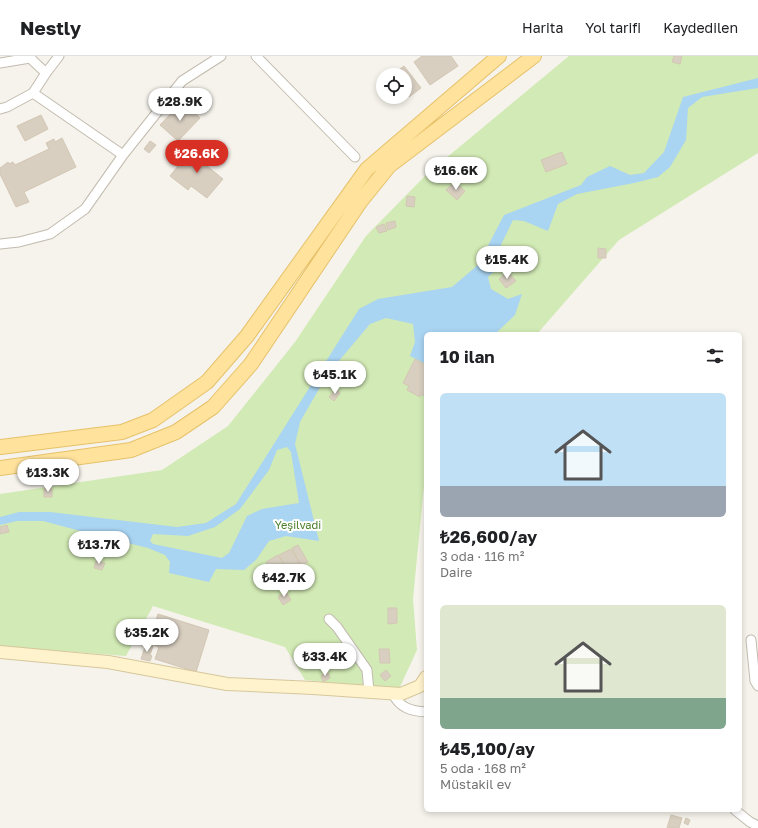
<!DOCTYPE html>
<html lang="tr">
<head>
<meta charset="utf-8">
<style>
  :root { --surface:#fff; --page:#f6f6f6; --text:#202124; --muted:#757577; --line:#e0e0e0; --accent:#d93025 }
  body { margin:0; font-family:"Golos Text",sans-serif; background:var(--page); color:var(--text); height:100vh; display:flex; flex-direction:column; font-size:15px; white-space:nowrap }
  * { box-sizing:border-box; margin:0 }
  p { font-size:13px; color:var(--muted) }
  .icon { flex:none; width:22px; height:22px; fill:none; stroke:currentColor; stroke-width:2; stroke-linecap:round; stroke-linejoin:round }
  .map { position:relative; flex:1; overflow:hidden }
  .panel { position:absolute; left:424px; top:276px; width:318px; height:480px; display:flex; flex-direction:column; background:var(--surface); border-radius:6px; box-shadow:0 2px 6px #0003 }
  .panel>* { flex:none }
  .fabs { position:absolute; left:376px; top:12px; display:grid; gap:8px }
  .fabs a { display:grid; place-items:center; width:36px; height:36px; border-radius:50%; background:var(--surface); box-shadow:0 2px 6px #0003; font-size:20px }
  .price { position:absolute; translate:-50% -34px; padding:0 9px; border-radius:14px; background:#fff; color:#222; font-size:13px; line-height:26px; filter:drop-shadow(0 1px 2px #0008) }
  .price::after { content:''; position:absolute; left:50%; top:24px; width:12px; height:9px; margin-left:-6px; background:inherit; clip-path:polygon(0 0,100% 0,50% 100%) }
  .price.active { background:var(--accent); color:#fff }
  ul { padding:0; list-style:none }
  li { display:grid; align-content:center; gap:8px; height:212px; padding:0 16px }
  li span { display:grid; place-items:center; height:124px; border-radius:6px; color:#555 }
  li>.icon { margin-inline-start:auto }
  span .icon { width:72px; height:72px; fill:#fffc; stroke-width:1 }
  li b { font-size:17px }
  h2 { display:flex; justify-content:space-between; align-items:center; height:48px; padding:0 16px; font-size:17px }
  header { display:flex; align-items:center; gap:24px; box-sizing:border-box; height:56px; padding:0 20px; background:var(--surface); border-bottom:1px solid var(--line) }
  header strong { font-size:19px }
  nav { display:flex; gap:22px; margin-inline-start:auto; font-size:14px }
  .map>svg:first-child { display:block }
  .green { fill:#d2eab5 }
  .water { fill:#a9d4f2; fill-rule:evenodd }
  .building { fill:#d8cfc1; stroke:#d3c7b4 }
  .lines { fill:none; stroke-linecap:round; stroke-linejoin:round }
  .street-casing { stroke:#c2bbae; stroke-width:11 }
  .secondary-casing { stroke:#d6c79b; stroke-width:14 }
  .primary-casing { stroke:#e6c16a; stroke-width:16 }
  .street { stroke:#fff; stroke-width:9 }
  .secondary { stroke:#fff3cd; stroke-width:12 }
  .primary { stroke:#ffe39c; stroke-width:14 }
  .labels { text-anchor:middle; stroke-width:4; stroke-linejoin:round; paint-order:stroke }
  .park-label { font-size:11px; fill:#4a7f2a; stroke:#fff }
</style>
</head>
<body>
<header>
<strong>Nestly</strong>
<nav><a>Harita</a><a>Yol tarifi</a><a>Kaydedilen</a></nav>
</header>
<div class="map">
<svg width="758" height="772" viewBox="0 0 758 772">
  <rect width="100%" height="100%" fill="#f6f3ec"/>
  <path class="green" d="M569,0H758V97L619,184L537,278H426V409L413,543L417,594L399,633L305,624L285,591L153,550L126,600L37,593L0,591V438L162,414L228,370L295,286L366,180L428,117Z"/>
  <path class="water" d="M758,22V32L702,41L688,52L686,84L670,111L658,121L634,127L577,138L558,148L548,175L524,165L513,164L499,193L509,199V205L494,215L488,221L491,233L508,243L522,238L515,259L495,278H426V308L410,300L415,286L413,268L386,262L370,268L327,319L300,366L295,388L319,485L286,480L269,485L256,504L244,514L216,513L209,526L169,517L170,506L165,499L148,492L84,476L43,465H17L0,469V461L19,456H50L177,471L206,467L236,448L359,253L378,243L452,231L478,209L504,159L581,129L587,121L610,110L630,119L644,117L664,96L683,41ZM287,391L291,396L299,447L262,453L247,460L229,497L222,502L153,488L150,485L153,478L188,480L215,471L240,453L269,414L277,394Z"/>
  <path class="building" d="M422,0H451L458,10L430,29L414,6Z
    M674,0H682L680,8L672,6Z
    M404,10L421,32L409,41L405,35V19H392Z
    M179,49L183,53L186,49L200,62L178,85L160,69Z
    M41,59L48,73L25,85L17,70Z
    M62,82L76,111L24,136L29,146L16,151L0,118V112L8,106L9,108L13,106L15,109L49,93L46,87L54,83L55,86Z
    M150,85L156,89L149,97L144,93Z
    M193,91L211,105L207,110L223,123L207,142L191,130L188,134L170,120Z
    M562,96L567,108L546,116L541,104Z
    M455,126L465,135L457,144L446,134Z
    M407,140L415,141L414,151L406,150Z
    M395,165L396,171L388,174L386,167Z
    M384,168L387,175L379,177L376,171Z
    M598,192L606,193V202H598Z
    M508,216L516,225L506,232L499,223Z
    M415,303L426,309V341L421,338L420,341L407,334L409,330L403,327Z
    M350,315L353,318L347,326L343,323Z
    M336,333L340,337L334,345L329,341Z
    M44,433H52V441H44Z
    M7,469L9,476L0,478V471Z
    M298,489L308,506L301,510L292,492Z
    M291,493L301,510L289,517L279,499Z
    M278,499L288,517L275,524L266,506Z
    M96,505L105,507L102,514L94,512Z
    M286,536L291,544L283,549L278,541Z
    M388,552H397V567L388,568Z
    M158,558L209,574L196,616L155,603L159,591L149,587Z
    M146,588L153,590L150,599L152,600L150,605L141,603Z
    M379,593H389L390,607H380Z
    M386,614L391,620L385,625L380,619Z
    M328,617L330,622L323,626L321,620Z
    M671,759L682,762L679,772H667Z
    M686,762L690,764L688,769L684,767Z"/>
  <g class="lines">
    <g class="street-casing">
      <path id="street" d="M256,0L355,101
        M30,2L46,17
        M0,7L30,2L31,0
        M33,37L46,17L59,0
        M0,53L7,51L33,37L123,99L182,25L221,0
        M0,188L19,186L50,178L85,153L123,99
        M329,563L337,571L367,614L369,636
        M751,584L755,625L758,630
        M393,638C400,652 411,655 426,656
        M735,754L750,766L758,770"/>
    </g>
    <g class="secondary-casing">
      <path id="secondary" d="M0,596L108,606L227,628L313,632L401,638L420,630L426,621"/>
    </g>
    <g class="primary-casing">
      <path id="primary" d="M0,391L122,376L153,364L207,326L247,280L367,113L499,0
        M0,412L131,394L176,376L213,351L251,308L360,146L389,110L534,0"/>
    </g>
    <use href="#street" class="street"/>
    <use href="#secondary" class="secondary"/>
    <use href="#primary" class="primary"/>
  </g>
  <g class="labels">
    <g class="park-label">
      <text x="298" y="473">Yeşilvadi</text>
    </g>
  </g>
</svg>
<div class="fabs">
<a><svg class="icon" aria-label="locate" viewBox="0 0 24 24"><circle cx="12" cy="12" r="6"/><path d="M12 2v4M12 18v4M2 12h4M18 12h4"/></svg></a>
</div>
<b class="price" style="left:180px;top:66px">₺28.9K</b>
<b class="price active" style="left:197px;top:118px">₺26.6K</b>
<b class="price" style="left:456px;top:135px">₺16.6K</b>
<b class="price" style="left:507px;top:224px">₺15.4K</b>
<b class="price" style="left:335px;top:339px">₺45.1K</b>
<b class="price" style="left:48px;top:437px">₺13.3K</b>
<b class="price" style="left:99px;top:509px">₺13.7K</b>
<b class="price" style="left:284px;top:542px">₺42.7K</b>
<b class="price" style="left:147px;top:597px">₺35.2K</b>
<b class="price" style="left:325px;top:621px">₺33.4K</b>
<section class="panel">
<h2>10 ilan<svg class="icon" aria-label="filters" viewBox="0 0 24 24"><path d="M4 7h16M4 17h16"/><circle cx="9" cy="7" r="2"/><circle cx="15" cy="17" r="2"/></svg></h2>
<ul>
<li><span style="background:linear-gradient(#bfe0f5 75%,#9aa5b1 0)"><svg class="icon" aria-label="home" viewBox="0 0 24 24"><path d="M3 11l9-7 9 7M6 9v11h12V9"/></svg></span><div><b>₺26,600/ay</b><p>3 oda · 116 m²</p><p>Daire</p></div></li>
<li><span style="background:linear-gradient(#dfe7d0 75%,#7fa58c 0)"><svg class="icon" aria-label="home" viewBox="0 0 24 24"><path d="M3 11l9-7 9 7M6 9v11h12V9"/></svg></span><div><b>₺45,100/ay</b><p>5 oda · 168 m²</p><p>Müstakil ev</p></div></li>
</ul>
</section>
</div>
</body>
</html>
